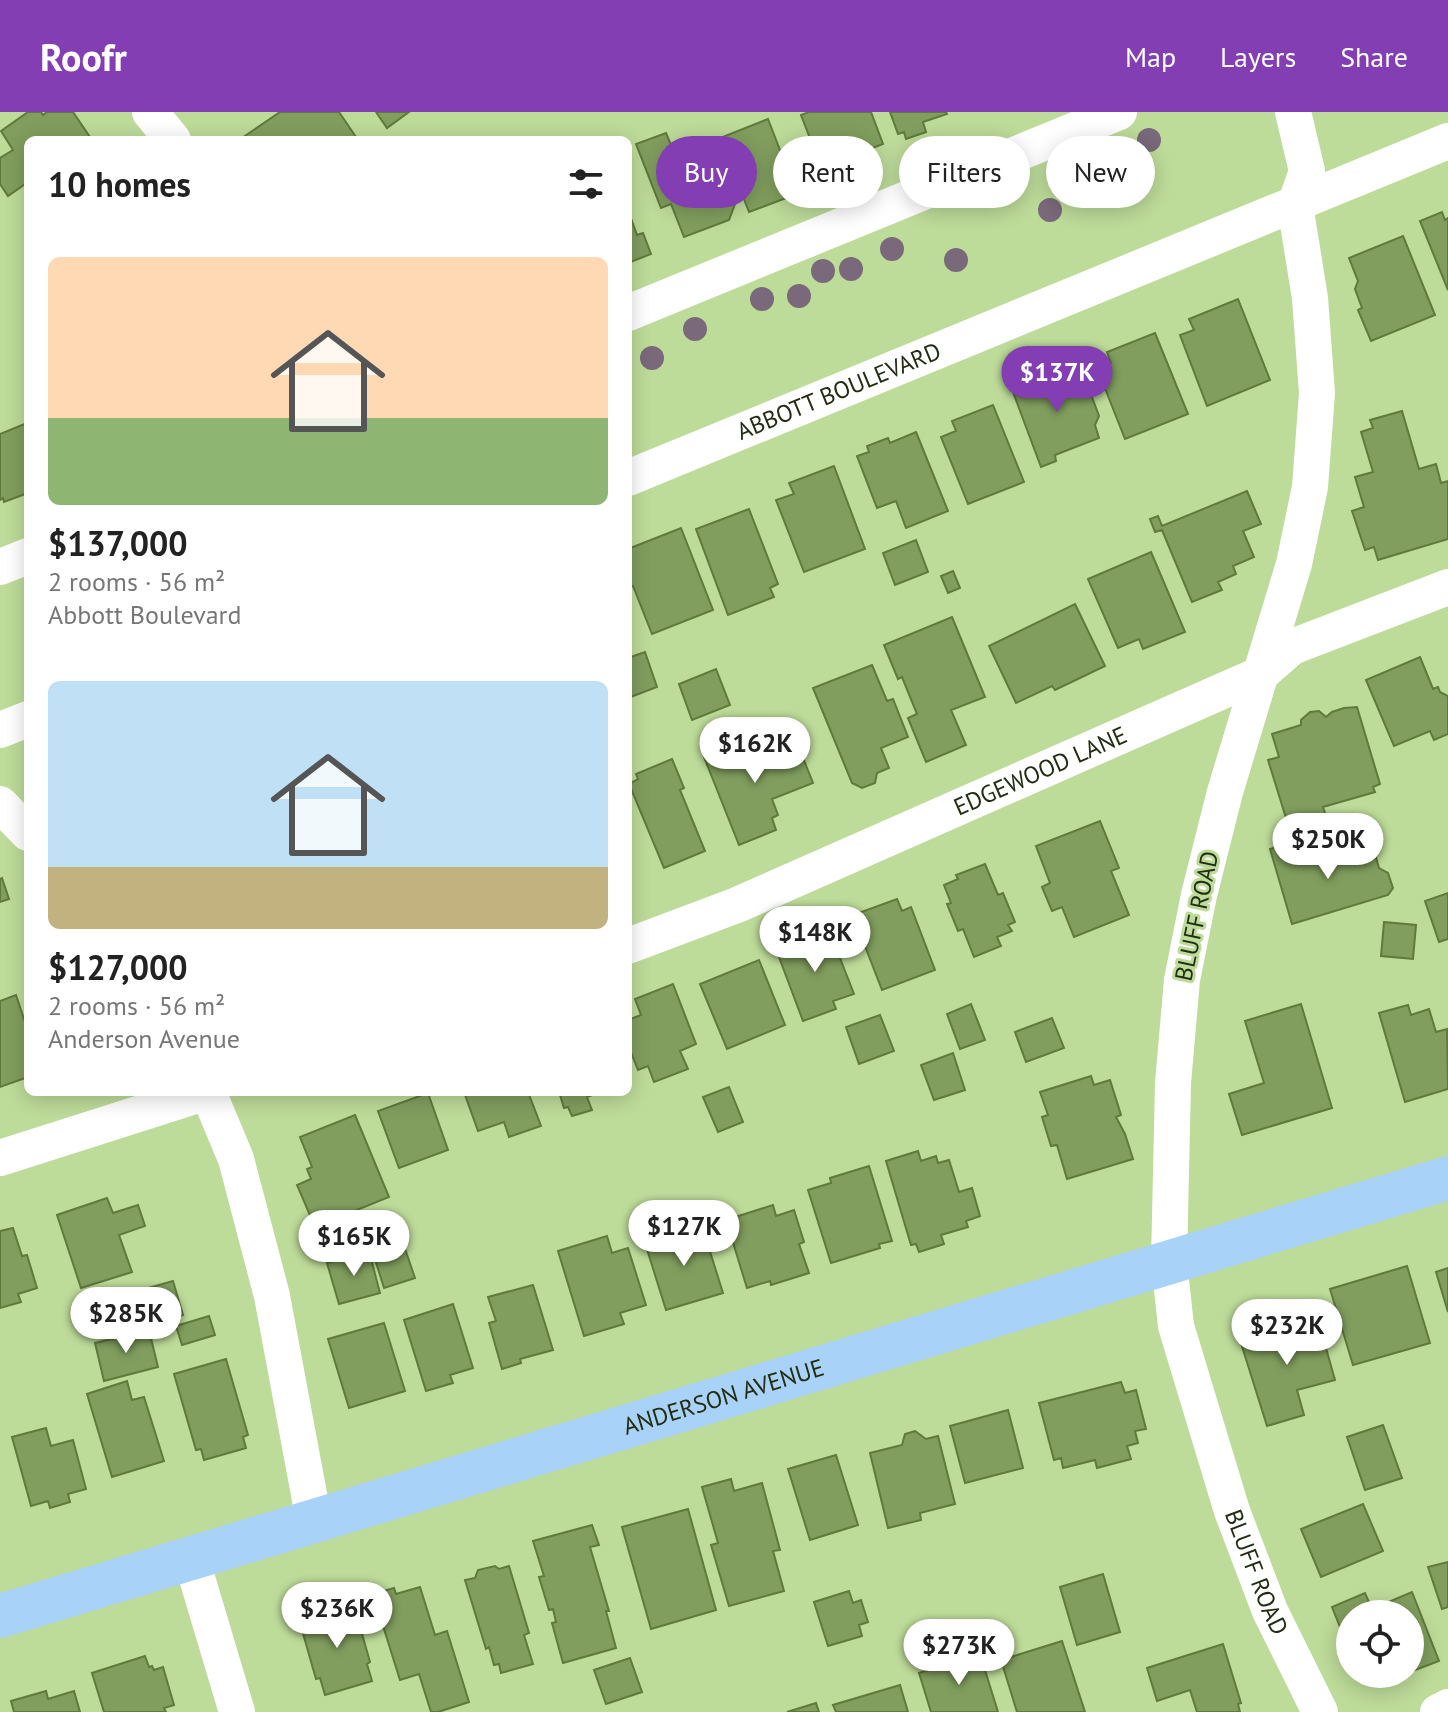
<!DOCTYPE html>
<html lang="en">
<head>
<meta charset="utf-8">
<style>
  :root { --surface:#fff; --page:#f6f6f6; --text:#222; --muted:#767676; --accent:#823eb2 }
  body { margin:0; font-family:"PT Sans",sans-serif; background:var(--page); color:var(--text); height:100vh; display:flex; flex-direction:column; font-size:30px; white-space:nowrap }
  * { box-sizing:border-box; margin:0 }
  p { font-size:26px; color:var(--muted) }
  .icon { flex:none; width:44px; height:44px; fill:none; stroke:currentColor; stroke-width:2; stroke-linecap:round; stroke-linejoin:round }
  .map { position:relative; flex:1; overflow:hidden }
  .details { position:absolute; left:24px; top:24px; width:608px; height:960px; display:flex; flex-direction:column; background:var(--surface); border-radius:12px; box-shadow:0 4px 20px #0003 }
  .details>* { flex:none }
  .banner { position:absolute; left:656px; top:24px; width:672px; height:72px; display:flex; gap:16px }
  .tools { position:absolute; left:1336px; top:1488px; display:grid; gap:16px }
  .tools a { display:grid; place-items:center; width:88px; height:88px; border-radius:50%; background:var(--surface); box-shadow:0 4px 20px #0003; font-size:40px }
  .price { position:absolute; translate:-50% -68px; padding:0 18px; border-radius:28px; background:#fff; color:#222; font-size:26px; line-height:52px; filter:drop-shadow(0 2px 4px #0008) }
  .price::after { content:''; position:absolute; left:50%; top:48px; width:24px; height:18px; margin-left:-12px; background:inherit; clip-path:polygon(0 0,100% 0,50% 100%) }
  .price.selected { background:var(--accent); color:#fff }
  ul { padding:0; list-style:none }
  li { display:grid; align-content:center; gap:16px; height:424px; padding:0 24px }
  li span { display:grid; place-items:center; height:248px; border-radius:12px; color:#555 }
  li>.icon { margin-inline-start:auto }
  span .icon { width:144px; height:144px; fill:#fffc; stroke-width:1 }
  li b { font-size:34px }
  h2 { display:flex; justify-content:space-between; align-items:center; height:96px; padding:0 24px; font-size:34px }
  .pill { padding:0 28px; border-radius:36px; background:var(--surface); box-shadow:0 4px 20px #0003; font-size:28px; line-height:72px }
  .pill.selected { background:var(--accent); color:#fff }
  header { display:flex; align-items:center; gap:48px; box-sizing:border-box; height:112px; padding:0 40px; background:var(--accent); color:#fff }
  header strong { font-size:38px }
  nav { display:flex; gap:44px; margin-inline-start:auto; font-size:28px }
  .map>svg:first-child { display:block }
  .building { fill:#819e5e; stroke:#5f7a3b; stroke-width:2 }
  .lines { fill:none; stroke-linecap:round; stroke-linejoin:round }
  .minor { stroke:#fff; stroke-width:36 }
  .major { stroke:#a9d2f8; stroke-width:44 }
  .tree { fill:#79697a }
  .labels { text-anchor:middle; stroke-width:6; stroke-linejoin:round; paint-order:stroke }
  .street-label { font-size:24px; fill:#222d13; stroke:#bddb99 }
</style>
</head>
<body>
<header>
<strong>Roofr</strong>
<nav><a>Map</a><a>Layers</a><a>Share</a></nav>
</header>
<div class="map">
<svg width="1448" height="1600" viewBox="0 0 1448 1600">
  <rect width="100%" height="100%" fill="#bddb99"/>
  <path class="building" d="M28,0H41L43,3L47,0H73L92,28H28V70L8,84L0,72V46L13,38L1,19Z
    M280,0H339L358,28H239Z
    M376,0H409L387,16Z
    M809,0H871L883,32L817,58L806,30L811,29L801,3Z
    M890,0H946L947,2L923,10L926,20L906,27L904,20L898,22Z
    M768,7L797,82L749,100L720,26Z
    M666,21L681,57L700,49L707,53L713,67L728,74L735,92L729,108L684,125L671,92L661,96L636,32Z
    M628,98L637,123L643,121L651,142L628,151Z
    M1442,100L1445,108L1448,106V178L1420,109Z
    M1403,124L1435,203L1371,229L1358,198L1362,196L1355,177L1358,169L1349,146Z
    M1238,187L1270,268L1207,294L1180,223L1194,218L1189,207Z
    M1155,221L1188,302L1125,327L1097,256L1111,251L1107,240Z
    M1071,253L1082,281L1092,285L1099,304L1095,313L1099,326L1055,343L1056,349L1041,355L1013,280L1038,270L1036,266Z
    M993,293L1024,370L968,392L941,325L956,319L952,309Z
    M1402,299L1419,357L1436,352L1441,371L1448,369V427L1378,448L1374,435L1365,438L1352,399L1364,395L1355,365L1373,360L1361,320L1373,316L1370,308Z
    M27,311L28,381L4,390L3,386L0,388V322Z
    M916,320L948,399L906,416L896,389L877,396L857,344L869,340L867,334L888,326L890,331Z
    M834,354L865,437L804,460L776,388L794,382L789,371Z
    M1247,379L1261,412L1243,419L1254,445L1233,454L1236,462L1218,470L1222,478L1192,490L1162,418L1155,420L1150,407L1158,404L1162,414Z
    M749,397L778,472L770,476L774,485L728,503L696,417Z
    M681,416L713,498L652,522L633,474L628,476V437Z
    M916,428L928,460L895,473L883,441Z
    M1151,440L1185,520L1143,537L1139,527L1118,536L1088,467Z
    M953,459L960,476L948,481L941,464Z
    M1075,492L1105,554L1055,578L1052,574L1016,591L989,534Z
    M952,505L985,585L951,598L966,633L926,650L908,606L917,602L902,565L898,567L884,533Z
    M645,540L657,575L628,586V546Z
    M1420,545L1433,577L1438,575L1440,580L1448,584V622L1434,628L1430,619L1394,634L1366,568Z
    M872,553L887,589L893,587L908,625L881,636L889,656L877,661L875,671L862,676L852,671L813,576Z
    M716,557L730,593L692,608L679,572Z
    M1357,595L1380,672L1373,675L1375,680L1323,695L1327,707L1290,719L1268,648L1279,645L1272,622L1301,613V608L1310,600L1319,599L1326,605L1332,600L1344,596Z
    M741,623L747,640L741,642L745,651L797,631L813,671L772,687L778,703L772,706L776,718L739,733L704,645L722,638L720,631Z
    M672,647L684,676L680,678L705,739L664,756L629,672L638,667L636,662Z
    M1100,709L1119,756L1111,759L1129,803L1074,825L1062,795L1052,799L1042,775L1050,771L1036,734Z
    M1298,729L1304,751L1364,733L1367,745L1375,742L1379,756L1388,761L1393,776L1388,783L1292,812L1270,737Z
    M985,752L998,783L1003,781L1015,810L1008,813L1012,819L997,825L1001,834L974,845L963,817L958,819L947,792L951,791L944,773L958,767L956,763Z
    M2,766L9,787L0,790V767Z
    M1448,781V827L1439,830L1425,789Z
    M897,787L902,799L911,795L935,858L882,878L853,803Z
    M1384,810L1416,813L1413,847L1381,844Z
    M829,818L854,882L833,889L836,897L803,909L776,837Z
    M759,848L785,913L727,937L700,872Z
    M673,872L696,932L680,939L688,957L654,970L648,954L638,958L628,933V908L641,903L635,887Z
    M16,883L25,910L28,909V965L0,975V889Z
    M971,892L985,928L960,937L947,902Z
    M1301,892L1332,996L1242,1023L1229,982L1264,971L1245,909Z
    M1408,893L1411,903L1429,897L1436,920L1447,917L1448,977L1405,990L1379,901Z
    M880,903L894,939L859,952L846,915Z
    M1052,906L1064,936L1026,950L1015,920Z
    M953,941L965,978L934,988L921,953Z
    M1091,964L1094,973L1110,968L1121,1003L1116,1005L1125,1022L1133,1047L1067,1067L1057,1033L1051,1034L1042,1005L1048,1003L1040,980Z
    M729,975L743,1010L718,1020L703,985Z
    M464,980H528L541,1014L509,1025L504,1010L478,1019Z
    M559,980H601L587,985L592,998L572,1004L568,995L564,996Z
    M428,981L448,1038L399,1056L378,999Z
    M355,1003L389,1085L315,1115L297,1073L311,1067L307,1057L312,1055L300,1025Z
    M918,1039L921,1049L936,1044L938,1051L949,1048L959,1080L972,1076L980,1104L966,1109L968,1115L941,1123L944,1132L919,1140L916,1132L911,1133L886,1049Z
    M869,1054L892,1129L879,1132L880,1136L831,1151L808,1078L831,1071L830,1066Z
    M107,1086L113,1101L138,1093L145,1114L119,1123L132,1160L81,1176L57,1103Z
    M773,1093L776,1104L794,1098L804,1130L799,1132L809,1161L771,1173L770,1169L747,1176L726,1108Z
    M702,1114L723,1181L666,1198L645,1131Z
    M13,1116L22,1144L27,1143L37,1176L18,1182L21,1190L0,1196V1119Z
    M607,1124L612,1141L628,1136L646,1193L620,1201L624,1212L584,1224L558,1139Z
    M403,1131L415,1166L384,1176L373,1141Z
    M369,1139L380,1181L339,1192L327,1151Z
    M1407,1154L1430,1231L1353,1253L1330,1177Z
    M1448,1156V1200L1436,1160Z
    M173,1169L183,1203L148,1213L138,1179Z
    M533,1173L553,1238L520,1247L521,1251L502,1257L489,1211L496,1209L488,1185Z
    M453,1192L473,1256L450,1263L453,1271L426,1279L404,1208Z
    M209,1204L215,1223L182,1233L176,1214Z
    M1317,1204L1335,1268L1297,1278L1304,1303L1267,1314L1240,1228Z
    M384,1211L405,1279L349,1296L328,1227Z
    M149,1218L158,1255L104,1269L95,1231Z
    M226,1247L248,1323L243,1325L246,1336L204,1348L201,1337L196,1338L174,1262Z
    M127,1269L132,1288L144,1285L164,1349L112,1365L87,1282Z
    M1121,1270L1125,1281L1136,1278L1146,1317L1135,1319L1138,1331L1127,1334L1131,1347L1097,1356L1095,1348L1063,1356L1061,1346L1054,1348L1039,1291Z
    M1008,1298L1023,1356L965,1371L950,1314Z
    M1383,1313L1402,1366L1365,1378L1347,1325Z
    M46,1316L51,1334L73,1328L86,1377L68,1382L70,1390L50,1396L48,1389L31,1394L12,1325Z
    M915,1319L926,1327L938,1324L955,1392L920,1401L921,1408L888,1416L870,1341L902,1333L905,1322Z
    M836,1343L858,1413L810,1428L788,1357Z
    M731,1367L734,1379L762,1371L780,1438L773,1439L784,1479L729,1494L711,1433L718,1431L702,1375Z
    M1363,1392L1383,1439L1321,1465L1301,1417Z
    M688,1397L716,1498L651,1517L622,1415Z
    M592,1413L599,1433L590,1435L609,1499H606L616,1536L563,1551L552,1511L556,1510L553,1497L549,1498L539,1465L544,1464L533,1429Z
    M1448,1450V1495L1442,1497L1428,1455Z
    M495,1454L499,1457L509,1454L529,1521L524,1523L533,1552L501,1561L499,1552L494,1553L489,1535L486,1537L465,1468L475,1466L478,1458Z
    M1103,1462L1120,1520L1077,1533L1060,1475Z
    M420,1475L435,1523L447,1519L469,1590L438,1600H431L419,1562L400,1568L373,1482L394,1476L396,1482Z
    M849,1479L853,1491L861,1488L868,1510L859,1513L862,1524L828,1534L814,1490Z
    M1412,1480L1439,1549L1410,1560V1502H1350V1540L1332,1495L1365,1481L1372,1497Z
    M345,1494L347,1499L355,1497L370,1550L367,1552L372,1569L325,1583L320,1566L316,1567L300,1511L329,1502L328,1499Z
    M1062,1529L1085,1600H1017L1001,1548Z
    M1223,1532L1241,1591L1238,1592L1240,1600H1197L1190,1578L1157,1589L1147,1556Z
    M980,1542L998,1600H931L919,1561Z
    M145,1544L149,1555L152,1554L154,1558L163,1555L174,1593L164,1596L166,1600H104L92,1561Z
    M630,1546L642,1580L606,1592L594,1558Z
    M1374,1562H1406L1379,1573Z
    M900,1573L908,1600H836L833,1593Z
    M46,1579L48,1587L74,1579L80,1600H14L11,1589Z
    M816,1591L819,1600H787Z"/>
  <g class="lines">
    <g class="minor">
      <path d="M150,0L173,28"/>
      <path id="s1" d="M1293,0L1307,59L1295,93L1310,186L1317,281L1310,375L1294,452L1225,680L1199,783L1182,868L1173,971L1169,1150L1176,1214L1232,1399L1270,1499L1320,1600"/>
      <path d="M628,201L1119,0"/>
      <path id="s2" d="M628,366L1448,29"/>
      <path d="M0,455L28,444"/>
      <path d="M0,618L28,607"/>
      <path d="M0,692L28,721"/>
      <path id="s3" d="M628,834L737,793L1261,562L1292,535L1448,475"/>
      <path d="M208,980L236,1047L272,1184L314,1409"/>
      <path d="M0,1046L207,980"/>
      <path d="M191,1446L237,1600"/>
      <path d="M1438,1600L1448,1595"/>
    </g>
    <path class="major" id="s4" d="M0,1504L1448,1066"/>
  </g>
  <g class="tree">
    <circle cx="1149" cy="28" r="12"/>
    <circle cx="1098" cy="55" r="12"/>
    <circle cx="1050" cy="98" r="12"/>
    <circle cx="892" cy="137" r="12"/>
    <circle cx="956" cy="148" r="12"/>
    <circle cx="851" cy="157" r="12"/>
    <circle cx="823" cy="159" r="12"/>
    <circle cx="799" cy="184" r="12"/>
    <circle cx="762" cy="187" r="12"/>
    <circle cx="695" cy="217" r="12"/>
    <circle cx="652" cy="246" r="12"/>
  </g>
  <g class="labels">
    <g class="street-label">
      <text dy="8" stroke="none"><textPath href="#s2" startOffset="228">ABBOTT BOULEVARD</textPath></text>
      <text dy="8" stroke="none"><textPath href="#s3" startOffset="448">EDGEWOOD LANE</textPath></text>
      <text transform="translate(1197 804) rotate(-78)" y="8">BLUFF ROAD</text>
      <text dy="8" stroke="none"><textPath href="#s4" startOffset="756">ANDERSON AVENUE</textPath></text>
      <text dy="8" stroke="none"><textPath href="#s1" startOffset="1496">BLUFF ROAD</textPath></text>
    </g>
  </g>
</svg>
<div class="tools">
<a><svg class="icon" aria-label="locate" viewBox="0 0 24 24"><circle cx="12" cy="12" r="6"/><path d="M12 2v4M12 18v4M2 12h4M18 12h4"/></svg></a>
</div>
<b class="price selected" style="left:1057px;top:302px">$137K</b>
<b class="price" style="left:755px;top:673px">$162K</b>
<b class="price" style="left:1328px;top:769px">$250K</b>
<b class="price" style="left:815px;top:862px">$148K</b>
<b class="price" style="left:684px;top:1156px">$127K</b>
<b class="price" style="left:354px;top:1166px">$165K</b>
<b class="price" style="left:126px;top:1243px">$285K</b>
<b class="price" style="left:1287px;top:1255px">$232K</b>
<b class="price" style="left:337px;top:1538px">$236K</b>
<b class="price" style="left:959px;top:1575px">$273K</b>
<div class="banner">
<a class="pill selected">Buy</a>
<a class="pill">Rent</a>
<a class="pill">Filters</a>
<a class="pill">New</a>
</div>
<section class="details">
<h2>10 homes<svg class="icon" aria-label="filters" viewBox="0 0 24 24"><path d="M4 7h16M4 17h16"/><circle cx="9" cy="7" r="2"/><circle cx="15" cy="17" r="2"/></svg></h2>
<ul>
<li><span style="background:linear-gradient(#ffd9b3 65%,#8fb573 0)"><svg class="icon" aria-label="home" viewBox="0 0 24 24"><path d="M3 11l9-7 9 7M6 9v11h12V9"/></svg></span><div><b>$137,000</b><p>2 rooms · 56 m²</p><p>Abbott Boulevard</p></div></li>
<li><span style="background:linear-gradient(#bfe0f5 75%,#c2b280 0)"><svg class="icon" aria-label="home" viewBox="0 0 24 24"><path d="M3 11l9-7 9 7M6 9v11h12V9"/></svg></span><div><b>$127,000</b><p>2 rooms · 56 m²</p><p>Anderson Avenue</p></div></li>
</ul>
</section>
</div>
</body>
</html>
